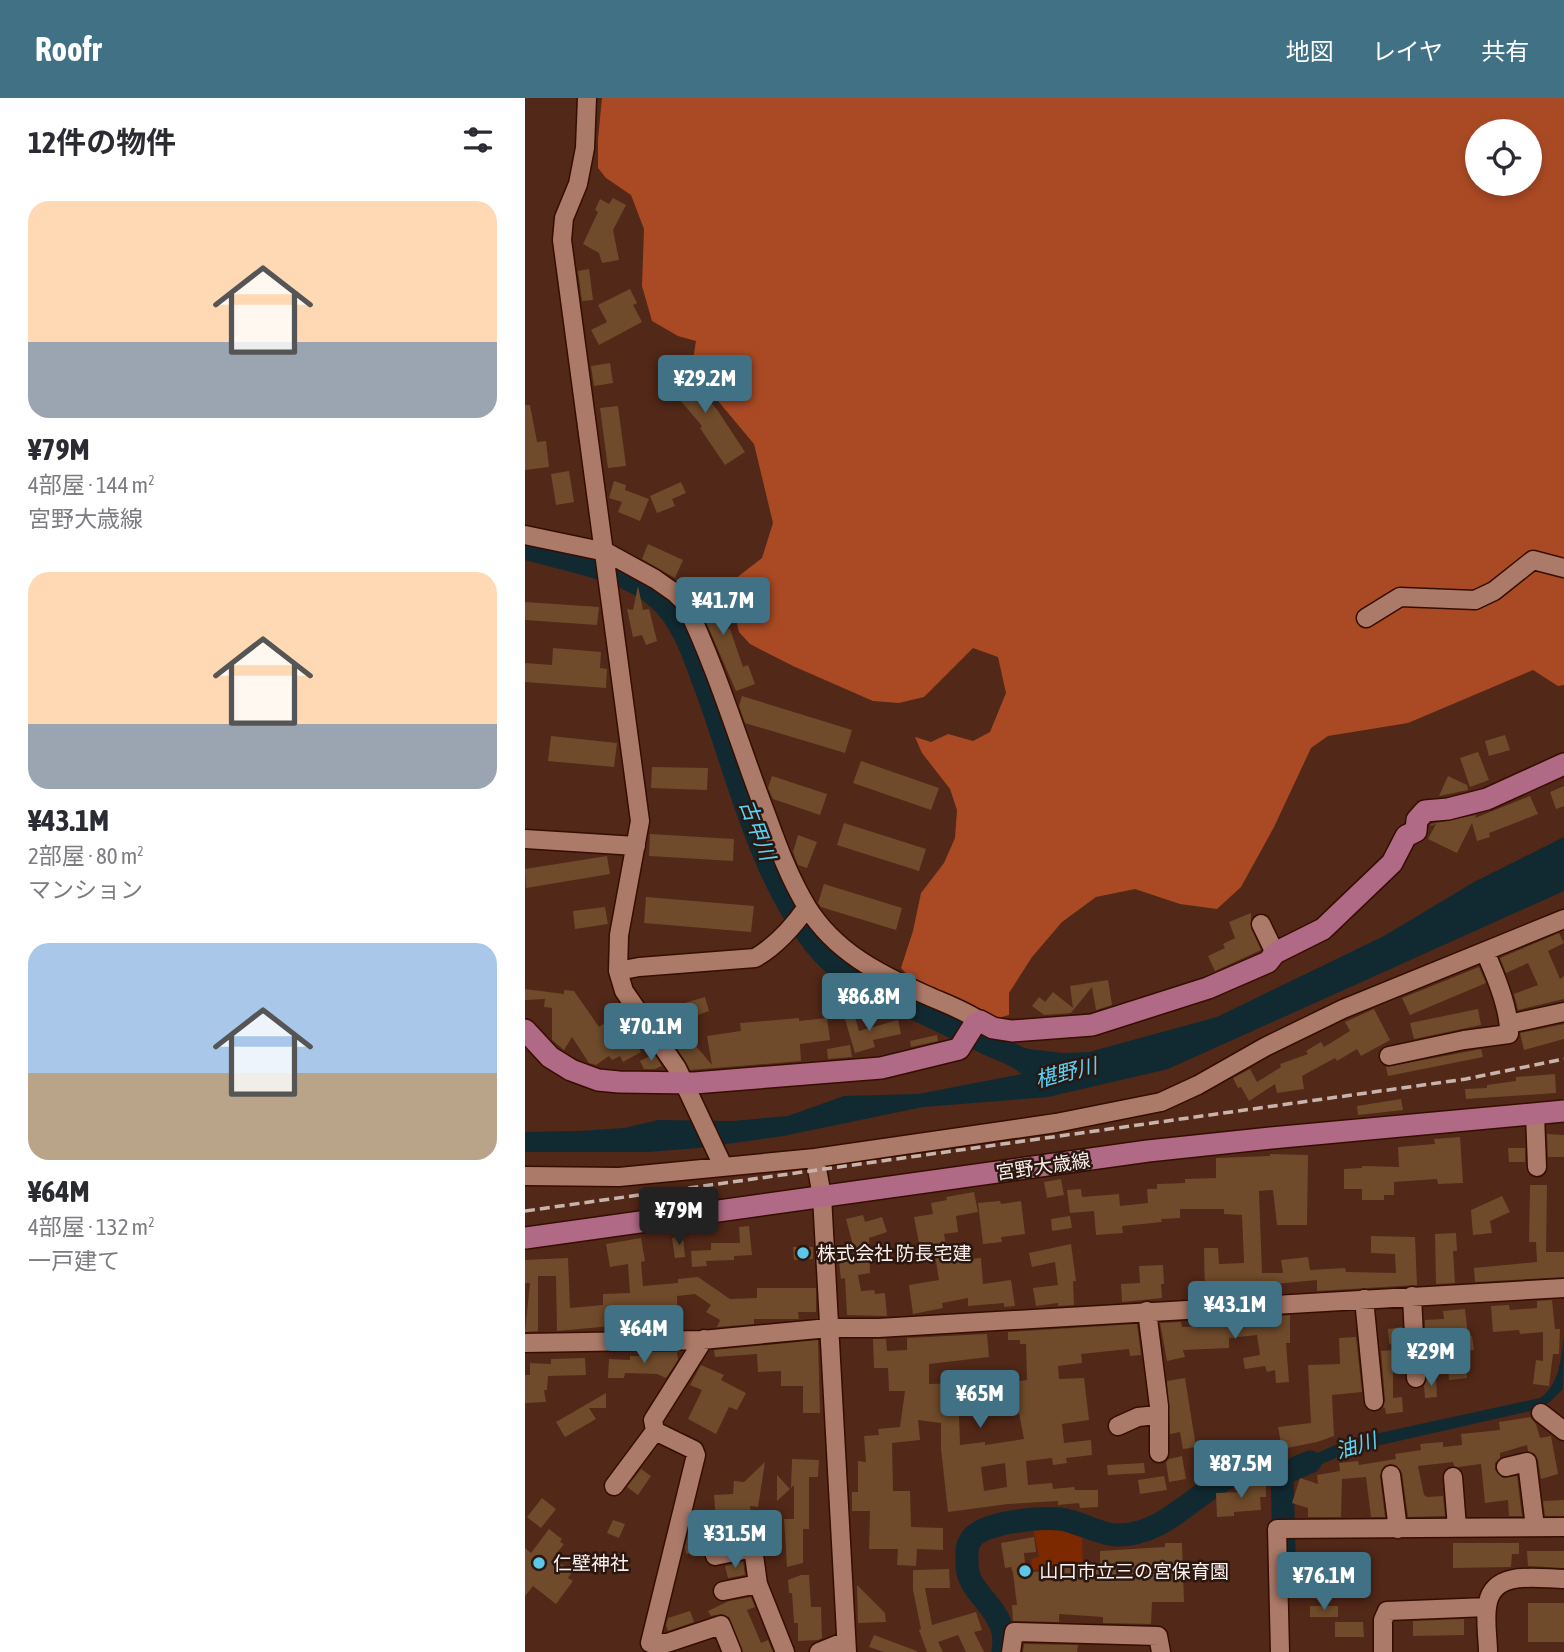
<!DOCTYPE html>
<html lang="ja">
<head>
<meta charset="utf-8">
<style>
  :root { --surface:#fff; --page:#f2f2f3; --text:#2b2b33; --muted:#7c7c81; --accent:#417184 }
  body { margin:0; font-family:"Asap Condensed","Noto Sans JP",sans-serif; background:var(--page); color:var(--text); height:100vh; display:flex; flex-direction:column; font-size:26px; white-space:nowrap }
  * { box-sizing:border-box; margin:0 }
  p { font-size:23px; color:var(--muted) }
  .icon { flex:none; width:38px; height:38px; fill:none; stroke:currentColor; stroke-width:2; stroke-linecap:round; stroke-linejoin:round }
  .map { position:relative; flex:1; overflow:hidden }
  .drawer { display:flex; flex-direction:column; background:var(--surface); width:525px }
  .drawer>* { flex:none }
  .controls { position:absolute; left:940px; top:21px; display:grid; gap:14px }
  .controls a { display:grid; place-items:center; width:77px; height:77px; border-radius:50%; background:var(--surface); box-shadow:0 4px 10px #0003; font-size:35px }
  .price { position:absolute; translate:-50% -60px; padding:0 16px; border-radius:7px; background:var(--accent); color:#fff; font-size:23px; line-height:46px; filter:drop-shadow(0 2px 4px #0008) }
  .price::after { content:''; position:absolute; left:50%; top:42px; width:21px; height:16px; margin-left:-10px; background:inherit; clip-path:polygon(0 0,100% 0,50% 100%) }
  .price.selected { background:#222; color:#fff }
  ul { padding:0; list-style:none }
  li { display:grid; align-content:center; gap:14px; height:371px; padding:0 28px }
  li span { display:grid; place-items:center; height:217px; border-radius:21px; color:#555 }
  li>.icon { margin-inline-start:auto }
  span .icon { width:126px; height:126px; fill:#fffc; stroke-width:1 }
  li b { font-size:30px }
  h2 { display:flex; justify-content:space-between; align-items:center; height:84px; padding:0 28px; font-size:30px }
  header { display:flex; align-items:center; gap:42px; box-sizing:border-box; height:98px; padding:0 35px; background:var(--accent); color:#fff }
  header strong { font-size:33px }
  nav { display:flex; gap:38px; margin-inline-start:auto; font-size:24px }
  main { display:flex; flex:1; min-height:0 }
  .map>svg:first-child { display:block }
  .green { fill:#7d2900 }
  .forest { fill:#aa4a25; fill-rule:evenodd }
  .water { fill:#112a31 }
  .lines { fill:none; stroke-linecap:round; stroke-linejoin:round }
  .river { stroke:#112a31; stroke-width:23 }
  .building { fill:#6f4b2b; fill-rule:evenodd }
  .minor-casing { stroke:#350e01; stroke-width:21 }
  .major-casing { stroke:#350e01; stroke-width:24 }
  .minor { stroke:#ac7a69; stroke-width:18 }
  .major { stroke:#b16a86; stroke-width:21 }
  .rail { stroke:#c9b4ad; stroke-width:3.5; stroke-dasharray:10 5; stroke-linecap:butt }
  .poi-dot { fill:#5cc7e7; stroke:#2a1710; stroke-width:2.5 }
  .labels { text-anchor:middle; stroke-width:5; stroke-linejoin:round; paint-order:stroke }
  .street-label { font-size:19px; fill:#fbf0ec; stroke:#2a1710 }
  .poi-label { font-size:19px; fill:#fbf0ec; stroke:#2a1710; text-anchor:start }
  .water-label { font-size:21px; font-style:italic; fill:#57d3f7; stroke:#2a1710 }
</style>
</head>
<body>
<header>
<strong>Roofr</strong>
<nav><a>地図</a><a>レイヤ</a><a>共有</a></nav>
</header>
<main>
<section class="drawer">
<h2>12件の物件<svg class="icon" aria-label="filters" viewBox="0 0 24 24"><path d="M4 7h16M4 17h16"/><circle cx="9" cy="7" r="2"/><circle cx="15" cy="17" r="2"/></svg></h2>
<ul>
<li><span style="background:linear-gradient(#ffd9b3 65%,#9aa5b1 0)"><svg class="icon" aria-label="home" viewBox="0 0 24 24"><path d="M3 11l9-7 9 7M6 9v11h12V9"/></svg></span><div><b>¥79M</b><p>4部屋 · 144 m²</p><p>宮野大歳線</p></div></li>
<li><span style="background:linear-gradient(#ffd9b3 70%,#9aa5b1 0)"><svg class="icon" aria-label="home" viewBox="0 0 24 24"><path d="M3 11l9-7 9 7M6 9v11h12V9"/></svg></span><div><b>¥43.1M</b><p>2部屋 · 80 m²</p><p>マンション</p></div></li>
<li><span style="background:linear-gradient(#a9c7e8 60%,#b9a48a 0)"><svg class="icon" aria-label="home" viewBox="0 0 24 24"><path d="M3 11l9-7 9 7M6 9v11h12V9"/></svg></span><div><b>¥64M</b><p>4部屋 · 132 m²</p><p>一戸建て</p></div></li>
</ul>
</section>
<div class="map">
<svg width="1039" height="1554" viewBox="0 0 1039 1554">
  <rect width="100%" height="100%" fill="#522818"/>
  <path class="green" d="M508,1430H531L557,1440L558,1466L507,1472L506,1461L514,1459Z"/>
  <path class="forest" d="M77,0H1039V587L1033,588L1008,572L883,625L803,638L786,650L749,729L716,789L692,811L655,806L610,791L571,799L537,824L507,859L484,895V917L470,921L389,883L376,870L388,833L396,795L419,765L430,740L432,712L425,691L397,655L390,639L406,644L423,636L448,643L465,634L481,595L473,559L448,550L399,599L374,605L348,603L268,568L225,546L214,534L205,496L210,481L237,460L248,425L229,346L188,297L167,267L171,243L153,238L127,223L117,188L119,131L106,97L81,80L73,70V41ZM952,33H1004V86H952Z"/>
  <path class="water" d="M1039,739V793L643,971L523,999L398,1009L258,1038L173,1050L123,1054H0V1034L54,1033L99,1030L133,1022L208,1023L263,1018L319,998L393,996L497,976V965L476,955L468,941L504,951L537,955L564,954L692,919L859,838L949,784Z
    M1039,1238L1038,1291L1026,1303L1014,1311L825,1354L771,1377L757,1375L767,1366L822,1342L1015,1300C1035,1286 1036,1260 1039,1238Z"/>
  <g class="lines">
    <path class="river" d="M0,450C40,462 102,471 133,500C161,525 171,565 184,598C213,679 236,778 290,846C318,882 361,898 401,916C422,926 442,936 463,946C476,952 490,956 501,965
      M757,1375L759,1452
      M478,1554C479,1545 480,1537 476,1528C468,1503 441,1492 442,1464C442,1457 441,1449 445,1443C454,1424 515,1419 535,1421C554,1423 572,1436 591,1437C638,1438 665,1399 703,1380C718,1372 734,1377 750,1377C761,1376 774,1368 785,1364"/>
  </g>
  <path class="building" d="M88,100L101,107L88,132L94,162L77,165L74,155L58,146L73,114L70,112L75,101L84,106Z
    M64,171L68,202L57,203L53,173Z
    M105,191L112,205L108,207L117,224L74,247L66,232L82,224L73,207Z
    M85,265L88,285L69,288L66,268Z
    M156,267L193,313L220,354L200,367L175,330L177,328L138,282Z
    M0,307H5L12,344L21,343L24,369L0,372Z
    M93,308L101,368L83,370L75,310Z
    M44,373L49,404L31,407L26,376Z
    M89,383L101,387L100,392L124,401L115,423L93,414L97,404L84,400Z
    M156,384L161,395L147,401L150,408L132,415L125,398Z
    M123,446L158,462L150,480L117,461Z
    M186,480L193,495L189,497L200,532L205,531L218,569L223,567L230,586L211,593L171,501L176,499L171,487Z
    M113,488L118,512L124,511L132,543L121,547L117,537L108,539L102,511L108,512Z
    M0,504L74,509L72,527L0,522Z
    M28,550L76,554L75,570L82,571L81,590L0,584V565L27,567Z
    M217,598L327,632L320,655L220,625L214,608Z
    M980,637L985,652L964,658L960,643Z
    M26,638L92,645L89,669L23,663Z
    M953,654L964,682L945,689L935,660Z
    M336,663L414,690L406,712L328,685Z
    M127,669L183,670L182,692L126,690Z
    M247,678L302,696L295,717L248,701L243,690Z
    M923,678L942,687L943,692L914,698Z
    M1039,688V708L1031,711L1025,694Z
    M1005,698L1013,716L964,735L965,739L952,743L947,725L932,755L903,741L911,726L905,728L906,726L951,717L950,720Z
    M319,725L401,751L394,773L312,747Z
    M125,736L209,741L208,763L124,758Z
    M273,737L292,744L282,770L273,767L268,754Z
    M82,758L85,776L1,790L0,771Z
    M299,786L377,810L371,832L296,809L293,805Z
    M121,799L229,808L226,834L119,825Z
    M80,809L83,826L50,831L48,813Z
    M726,815V830L736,852L690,873L683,858L700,850L698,846L710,840L704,824Z
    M1034,835L1039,845L1023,853L1035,881L1039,878V901L993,912L989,896L1013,887L1003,865L981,875L975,860Z
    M954,869L961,885L885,917L877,900Z
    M583,882L587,907L571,912L567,889L546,915L519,917L507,908L514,899L520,904L528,894L548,910L545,888Z
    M0,891L39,896V892L49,893L74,929L99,912L117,939L110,943L116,954L98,964L95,958L87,962L84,958L71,967L64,965L47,939L39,952L27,942V910L19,909L20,901L0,902Z
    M180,899L184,913L145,927L139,911Z
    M849,911L865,942L836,958L832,951L812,963L810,960L777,978L779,991L752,995L750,986L724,1003L716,989L713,990L708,980L725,971L732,984L756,969L755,966L783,956L781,953L796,944L799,949L825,933L820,924Z
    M953,911L956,927L889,941L885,925Z
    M329,916L334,933L373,922L376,936L348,942L350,949L330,955L319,918Z
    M274,920V923L302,920L305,942L275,946L276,963L165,972L152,950L164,940L187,967L182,938L216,933L215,925Z
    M1039,926V941L999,952L995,935Z
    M412,937L413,943L386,949L385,943Z
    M325,947L327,959L303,961L302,951Z
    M956,951L958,959L863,978L861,969Z
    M129,956L137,968L130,971H119L115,963Z
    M1030,976L1031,995L941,1001L940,991L962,990V987L991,983V979Z
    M876,1001L878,1012L833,1017L832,1008Z
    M1022,1036L1039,1037V1059H1023Z
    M935,1039L938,1085L913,1086L912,1081L869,1084V1097H859V1102H837V1091H819V1071L837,1070V1068L874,1069L873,1049L910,1046L909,1041Z
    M983,1050H1000V1064H984Z
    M745,1056L783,1057L782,1127H752L748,1092L734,1093L737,1175H758L756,1162L783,1159L785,1172L820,1170L821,1174L871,1175L870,1156L846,1155V1138L890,1139L892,1187L792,1193V1182L750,1186V1195L740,1196L739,1189L716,1190V1195L680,1198L679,1150H693L694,1166L719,1165L717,1117L699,1116V1111H655V1120L636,1121L637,1124L597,1128L598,1135L571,1137L569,1113L545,1115L542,1092L556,1091L557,1099L594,1096L595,1108L623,1105L622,1091H632V1086L660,1085V1081L691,1080V1060L745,1058Z
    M536,1081L539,1097L522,1100L519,1084Z
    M1005,1087H1022L1021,1154H1039V1179L950,1184L949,1170L1012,1164L1011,1144H1004Z
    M449,1094L453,1114L431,1118L433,1134L419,1136L424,1163L456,1160L458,1186L486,1182L490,1208L479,1209V1205L443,1208V1200L417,1205L418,1210L388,1216L384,1187L414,1182L411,1163L402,1165L399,1144L394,1145L389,1119L408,1116L406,1105L422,1102L421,1099Z
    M977,1098L985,1114L965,1123L967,1135L948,1137L946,1112Z
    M475,1103L476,1106L496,1103L500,1136L476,1139L477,1144L458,1146L453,1105Z
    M338,1117L340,1124L357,1119L362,1134L344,1140L345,1175L333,1177L336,1193L349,1192L350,1196L360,1195L362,1218L322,1217L320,1180L316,1181L314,1164L332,1162L321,1121Z
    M545,1118L547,1130L527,1133L526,1121Z
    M224,1128L227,1157L209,1158V1162L181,1163L182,1168L167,1169L166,1153L186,1152V1145H215L214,1129Z
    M931,1135L932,1153H928L930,1185L911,1186L910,1136Z
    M158,1138L160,1159L150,1160L147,1140Z
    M116,1140L120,1163L116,1164L118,1188L153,1185V1181L173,1179L205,1201L232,1200V1190H291V1214H273L274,1221H229V1226L192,1229L195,1222L181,1214L186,1207L170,1196L152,1198L153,1227H137V1231L123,1232L122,1225H97V1227L32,1233L31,1178H13V1185H7H13V1233L0,1234L5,1185H0V1162L43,1160L45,1210L78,1207V1196L105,1195L103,1166L85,1169L81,1146Z
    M546,1146L551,1183H548L549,1207L533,1208V1205L511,1208L508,1190L533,1187L530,1164L507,1169L504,1155Z
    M268,1149H288V1161L269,1162Z
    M638,1167L639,1186H636L637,1200L597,1204L596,1186L615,1185L614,1168Z
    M1027,1202L1030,1231H1035L1034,1256H1028L1024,1288L1008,1286L1011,1262L1018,1263V1234L995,1236L994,1232L968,1234L966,1208L984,1207L985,1212L1012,1210V1203Z
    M940,1211L943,1238H947L949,1252L939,1253L942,1280L924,1282L923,1267L925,1266L921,1232L900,1234V1222L919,1221L918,1213Z
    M765,1217V1245H761L764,1284L751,1285L750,1272L742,1274L740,1268L720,1271L718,1260L735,1257L732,1237L704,1240V1250L658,1252L660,1259L642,1263L635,1225L656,1224L657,1229L711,1227L710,1221Z
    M612,1226L616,1257L605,1258L604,1251L556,1256L557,1265L533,1268L534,1281L559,1280L564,1322L537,1326L539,1345L566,1342L567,1357L541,1360L542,1365L528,1367L527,1360L501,1363L503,1387L527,1385L528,1391L549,1389L550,1392H573V1409L555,1410L554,1405L533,1407V1403L483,1406L423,1414L416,1351V1325L393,1322L395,1342L367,1345L368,1393H385L386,1429L418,1430V1452L392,1451L391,1468L372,1467L373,1451H344L345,1413H327V1394H333V1363L341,1364L339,1338L354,1337L353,1331L375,1329L380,1293H364L363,1270H349L348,1241H361L362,1253L382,1252V1240L462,1236L464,1259L404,1266V1286L433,1285L435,1347L460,1344V1347L499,1341L488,1284L502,1282L501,1246H495V1242H483V1234ZM480,1365L482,1389L459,1393L456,1369Z
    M877,1229L878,1244L864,1246L863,1231Z
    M831,1239L837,1294L807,1297L809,1338L792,1344L757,1351L753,1329L786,1325L783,1267L815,1266L814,1240Z
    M293,1242L295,1315H278V1288H256V1273L233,1274L232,1256L190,1259L189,1252Z
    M868,1252V1300L877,1299L878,1314L861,1316L860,1310H858L860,1302L856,1253Z
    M114,1254H152L153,1262L141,1280L132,1276L100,1275L99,1280H83L84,1261L105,1262V1258H114Z
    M60,1260L61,1277L23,1278L22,1292H19L21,1304L0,1305V1277H5V1265L26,1266V1261Z
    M176,1267L199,1277L196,1282L221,1295L212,1312L204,1309L191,1336L163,1321L177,1292L165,1287Z
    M660,1280L671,1349L658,1351L655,1334L645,1336L642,1283Z
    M911,1280L912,1299L900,1300L899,1288L902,1281Z
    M81,1295V1310H64L71,1321L40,1339L31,1324Z
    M1005,1319L1011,1326L1015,1340L1026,1338L1033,1376L1016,1381L1013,1362L1010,1356L1003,1353L1002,1347L975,1355V1360L970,1365V1372L978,1380L992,1378L997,1418H984L983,1402L960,1405L956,1366L933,1369L929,1368L928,1364L893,1368L899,1397L902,1399L918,1398L920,1418L883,1419L877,1375L871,1367L865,1366L859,1368L855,1378L860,1419H846L841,1379L817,1381L816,1419H783V1410L767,1405L775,1380L793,1386L792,1377L815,1373L814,1365L833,1363L834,1367L871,1361L870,1356L896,1352L895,1346L918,1344V1349L937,1347L936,1336L975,1332L974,1324Z
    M657,1358L661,1381L644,1384L641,1364L644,1361Z
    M267,1361L294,1362L293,1379H284V1431H278V1465L262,1469L259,1421H269V1387L266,1390Z
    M240,1364L233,1409L225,1408L230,1439L188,1447L180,1453L161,1456L160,1449L163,1436L177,1433L175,1424L191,1422L189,1397L208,1396L209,1383L219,1384Z
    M619,1365L620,1375L583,1377L582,1367Z
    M116,1371L126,1378L113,1397L102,1389Z
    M252,1377L265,1391L252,1403Z
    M639,1378L642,1392L615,1396L613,1382Z
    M741,1384V1399H735L736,1412L709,1414V1418L692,1419L691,1395L718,1394L717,1385Z
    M17,1400L31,1411L16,1430L2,1419Z
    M1039,1402V1418H1020L1018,1403Z
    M88,1422L100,1426L94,1440L82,1435Z
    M24,1431L37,1441L35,1444L39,1446L28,1460L47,1474L43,1480L48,1483L31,1506L8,1488L0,1498V1450L6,1455Z
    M509,1439L511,1454L499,1455L501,1475L575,1466V1453L640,1449V1445H657L659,1504H627L626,1526L578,1525V1519L534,1516V1524L488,1523L487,1507H492L488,1475L486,1469L480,1470L476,1445Z
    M928,1445H994V1456H987L986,1469L928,1470Z
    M1002,1453H1039V1470L1003,1468Z
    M218,1464L220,1477L203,1480L200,1468Z
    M424,1471L425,1490H400L407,1527L451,1514L457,1532L449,1534L459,1554H441L433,1537L413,1544L418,1554H402L394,1532L396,1531L388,1492V1472Z
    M276,1477H284L286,1509H296L297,1540L293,1542L273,1543V1525H269L267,1495H264L263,1482Z
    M332,1487L360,1515L361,1524L333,1525Z
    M226,1499L230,1509L222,1512L236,1545L243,1542L248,1554H218L204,1519L197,1516L186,1518L183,1513L204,1503Z
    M1003,1505H1039V1544H1003Z
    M785,1508H813V1519H785Z
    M165,1513L169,1524L143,1533L141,1527L143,1520Z
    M939,1521V1537L888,1538V1523Z
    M810,1524H838L839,1539H810Z
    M349,1537L392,1553V1554H359L344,1549Z
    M499,1546L553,1547L552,1554H498Z"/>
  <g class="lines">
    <g class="minor-casing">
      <path id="minor" d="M62,0L60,50L53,86L39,120L37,142L115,723L94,837L93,873L99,893L152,970L198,1068
        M0,437L81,454L130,481L150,495L160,505C193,573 214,646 241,716C253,749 264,779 282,809
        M841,520L875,499L950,502L969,493L1008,462L1039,470
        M0,741L111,748
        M736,826L750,855
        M93,873L114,869L230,860C251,848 268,829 282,809C310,854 354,876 401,897C419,905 439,912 455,923
        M984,926L1039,914
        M864,958L939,942L984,936C985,911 970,876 960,854
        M1010,1016L1012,1069
        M290,1060L531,1025L636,1004L673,987L740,949L818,911L1039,821
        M0,1078L94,1079L290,1060L297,1098L322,1554
        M887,1198L891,1280
        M839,1201L849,1303
        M622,1213L634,1308V1355
        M0,1245L177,1242L304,1230H353L1039,1190
        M1016,1315L1039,1333
        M593,1328L613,1319L632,1317
        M130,1333L169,1352L171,1357L125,1545H142L196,1527L207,1554
        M981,1369L1002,1364L1010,1429
        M866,1377L873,1431
        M928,1379L932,1429
        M89,1388L130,1333L128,1322L179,1241
        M190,1458L228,1450L233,1486L260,1554
        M198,1493L233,1486
        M294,1554L321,1543
        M486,1554L489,1534L633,1538L636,1554
        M755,1554L752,1431L1039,1429
        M858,1554V1522L862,1513L962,1509
        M963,1554C963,1539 959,1520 963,1504C970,1471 1014,1481 1039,1481"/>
    </g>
    <g class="major-casing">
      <path id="major" d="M0,932L25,959L46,972L73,982L94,984L169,985L356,970L434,951L449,927L455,923L468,930L487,933L567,927L683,890L743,864L750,855L798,831L867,765L881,738L891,733L892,722L900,713L923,711L962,701L1039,666
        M0,1140L623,1053L746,1040L1039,1013"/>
    </g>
    <use href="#minor" class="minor"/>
    <use href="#major" class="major"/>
    <path class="rail" d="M0,1113L941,981L1039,961"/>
  </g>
  <g class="poi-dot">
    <circle cx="278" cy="1155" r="7"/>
    <circle cx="14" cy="1465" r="7"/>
    <circle cx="500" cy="1473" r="7"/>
  </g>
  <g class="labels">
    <g class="street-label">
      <text transform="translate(518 1068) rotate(-8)" y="7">宮野大歳線</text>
    </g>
    <g class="poi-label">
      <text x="292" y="1162">株式会社 防長宅建</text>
      <text x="28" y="1472">仁壁神社</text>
      <text x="514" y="1480">山口市立三の宮保育園</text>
    </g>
    <g class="water-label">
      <text transform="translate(232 732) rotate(69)" y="7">古甲川</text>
      <text transform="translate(541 975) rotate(-14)" y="7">椹野川</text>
      <text transform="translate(831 1348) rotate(-17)" y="7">油川</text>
    </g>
  </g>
</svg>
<div class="controls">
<a><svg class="icon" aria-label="locate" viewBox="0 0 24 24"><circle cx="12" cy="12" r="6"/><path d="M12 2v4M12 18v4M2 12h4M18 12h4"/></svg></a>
</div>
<b class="price" style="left:180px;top:317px">¥29.2M</b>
<b class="price" style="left:198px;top:539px">¥41.7M</b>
<b class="price" style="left:344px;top:935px">¥86.8M</b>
<b class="price" style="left:126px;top:965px">¥70.1M</b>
<b class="price selected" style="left:154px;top:1149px">¥79M</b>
<b class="price" style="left:710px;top:1243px">¥43.1M</b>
<b class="price" style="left:119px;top:1267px">¥64M</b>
<b class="price" style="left:906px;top:1290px">¥29M</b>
<b class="price" style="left:455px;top:1332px">¥65M</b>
<b class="price" style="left:716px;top:1402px">¥87.5M</b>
<b class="price" style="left:210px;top:1472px">¥31.5M</b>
<b class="price" style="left:799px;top:1514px">¥76.1M</b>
</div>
</main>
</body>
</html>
